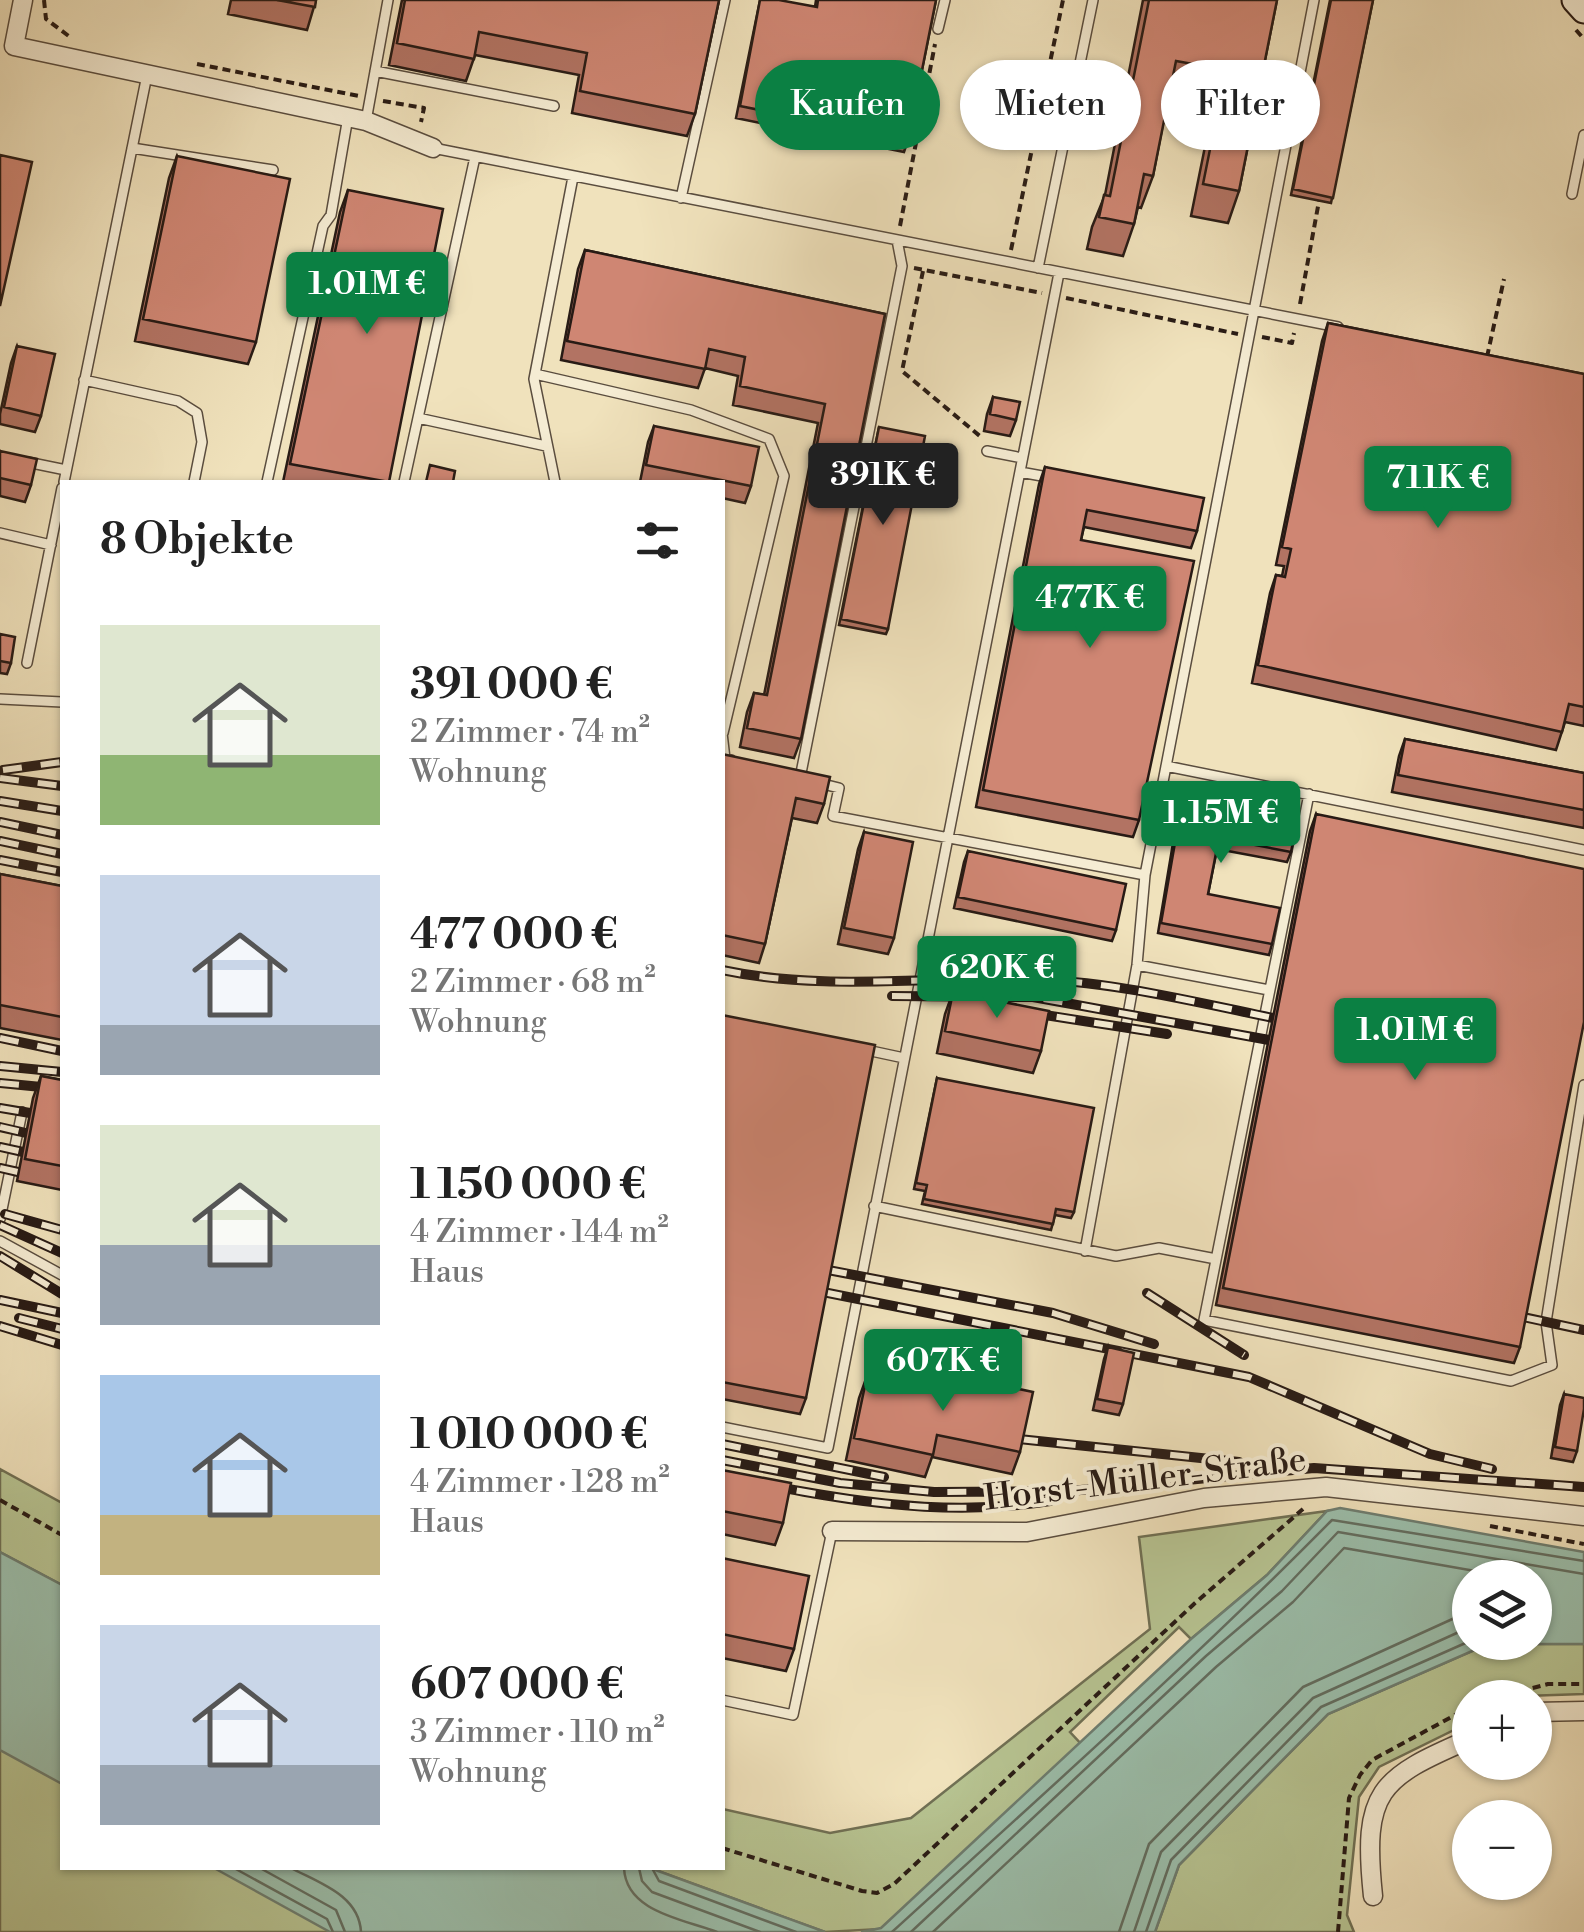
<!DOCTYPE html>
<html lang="de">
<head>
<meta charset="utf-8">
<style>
  :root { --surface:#fff; --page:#f2f2f2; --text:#222; --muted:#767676; --accent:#0b8043 }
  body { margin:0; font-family:"Libre Bodoni",serif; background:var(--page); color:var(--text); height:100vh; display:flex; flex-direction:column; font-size:38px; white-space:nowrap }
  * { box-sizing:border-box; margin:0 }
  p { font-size:32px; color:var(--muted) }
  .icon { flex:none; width:55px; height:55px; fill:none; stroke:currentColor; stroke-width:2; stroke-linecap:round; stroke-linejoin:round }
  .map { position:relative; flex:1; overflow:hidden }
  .side { position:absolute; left:60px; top:480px; width:665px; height:1390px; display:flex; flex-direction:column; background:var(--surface); border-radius:0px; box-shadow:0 2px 8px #0004 }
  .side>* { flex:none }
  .hud { position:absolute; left:755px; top:60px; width:678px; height:90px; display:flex; gap:20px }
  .fabs { position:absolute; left:1452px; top:1560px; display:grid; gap:20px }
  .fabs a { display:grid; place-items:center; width:100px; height:100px; border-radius:50%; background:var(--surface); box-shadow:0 2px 8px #0004; font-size:50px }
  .price { position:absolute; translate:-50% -85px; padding:0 22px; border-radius:10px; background:var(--accent); color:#fff; font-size:32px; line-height:65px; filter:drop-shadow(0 2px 5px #0008) }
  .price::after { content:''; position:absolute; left:50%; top:60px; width:30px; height:22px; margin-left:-15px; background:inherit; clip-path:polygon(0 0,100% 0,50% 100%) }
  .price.on { background:#222; color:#fff }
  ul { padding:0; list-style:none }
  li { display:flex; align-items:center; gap:30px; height:250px; padding:0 40px }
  li span { display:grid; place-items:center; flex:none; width:280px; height:200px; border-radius:0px; color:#555 }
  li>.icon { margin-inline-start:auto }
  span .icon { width:120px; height:120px; fill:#fffc; stroke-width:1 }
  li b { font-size:42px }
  h2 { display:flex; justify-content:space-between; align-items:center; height:120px; padding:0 40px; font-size:42px }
  .pill { padding:0 35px; border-radius:45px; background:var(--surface); box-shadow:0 2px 8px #0004; font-size:35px; line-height:90px }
  .pill.on { background:var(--accent); color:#fff }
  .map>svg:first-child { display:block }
  .green { fill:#b7c492; stroke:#707054; stroke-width:2.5 }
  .water { fill:#9bbfac; stroke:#6d7d70; stroke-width:2.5; fill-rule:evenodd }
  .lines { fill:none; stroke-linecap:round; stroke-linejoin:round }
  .shore { stroke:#626d60; stroke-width:2.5 }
  .lane-casing { stroke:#5a4d3f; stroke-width:12 }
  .street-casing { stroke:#5a4d3f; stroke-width:21 }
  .secondary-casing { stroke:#281b15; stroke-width:29 }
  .path { stroke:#281b15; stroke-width:4; stroke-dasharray:8 5; stroke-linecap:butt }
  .lane { stroke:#f5ecd3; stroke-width:9 }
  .street { stroke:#f5ecd3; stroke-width:18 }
  .secondary { stroke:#f5ecd3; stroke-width:25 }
  .rail-casing { stroke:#281b15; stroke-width:10 }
  .rail { stroke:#f5ecd3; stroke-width:6; stroke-dasharray:19; stroke-linecap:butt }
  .wall { fill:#b27363; stroke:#281b15; stroke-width:2.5 }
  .building { fill:#cf8673; stroke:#281b15; stroke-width:2.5 }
  .labels { text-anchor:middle; stroke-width:8; stroke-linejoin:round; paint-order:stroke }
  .street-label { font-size:35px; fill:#281b15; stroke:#f5ecd3 }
</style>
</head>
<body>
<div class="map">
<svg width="1584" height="1932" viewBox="0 0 1584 1932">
  <rect width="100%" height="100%" fill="#f0e2bc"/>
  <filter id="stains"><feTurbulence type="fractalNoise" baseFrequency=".002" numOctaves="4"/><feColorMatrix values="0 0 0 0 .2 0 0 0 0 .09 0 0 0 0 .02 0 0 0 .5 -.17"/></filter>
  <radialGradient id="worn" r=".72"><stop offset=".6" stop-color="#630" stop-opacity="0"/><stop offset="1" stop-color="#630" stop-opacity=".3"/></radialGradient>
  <path class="green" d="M0,1469L62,1503V1585L0,1552Z
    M1327,1511L1267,1575L1191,1639L1179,1627L1070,1732L1082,1745L881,1929L825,1932L650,1868H722L723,1809L830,1833L911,1818L1150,1629L1139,1537Z
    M1488,1644H1584V1694L1470,1698V1722L1379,1767L1359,1797L1347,1915L1354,1932H1155L1179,1865L1328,1714Z
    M0,1735L62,1769V1868H246L366,1932H0Z"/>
  <path class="water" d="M1340,1508L1584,1552V1644H1488L1328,1714L1179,1865L1155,1932H861L881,1928L1191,1639L1267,1575L1327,1511ZM1470,1578H1535V1642H1470Z
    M0,1552L62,1585V1784L0,1750Z
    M214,1868H650L825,1932H330Z"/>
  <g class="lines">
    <path class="shore" d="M234,1868L327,1919L333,1932
      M260,1868L336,1910L345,1932
      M291,1868C319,1883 359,1895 361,1932
      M624,1868C626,1912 683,1919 717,1932
      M639,1868L642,1881L652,1892L760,1932
      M652,1868L659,1881L796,1932
      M892,1932C1040,1797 1191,1663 1332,1520L1584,1561
      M911,1932L1206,1656L1282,1591L1338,1532L1584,1574
      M933,1932L1216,1667L1293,1602L1344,1548L1515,1578
      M1119,1932L1149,1844L1303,1687L1470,1611
      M1134,1932L1161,1852L1313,1698L1470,1627
      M1146,1932L1171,1860L1321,1707L1470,1641"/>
    <g class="lane-casing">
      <path id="lane" d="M938,29L945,0
        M375,71L554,106
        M366,121L388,0
        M132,148L273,170
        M433,148L1338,327
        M1572,194L1584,135
        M681,198L725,0
        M1038,268L1093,0
        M535,374L691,410L769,439L784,476L723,733
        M84,380L178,401L197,413L202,442L194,482
        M418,418L546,446
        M987,451L1022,458
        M27,462L66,470
        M1020,472L1053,478
        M64,482L147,75
        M267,482L323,226L331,215L348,117
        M404,482L475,157
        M555,482L534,379L573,177
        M0,533L51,545
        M27,663L62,488
        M0,699L62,702
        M722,733L725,759L731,760
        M1166,766L1584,850
        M804,779L800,778L902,266L897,240
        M819,783L839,788L833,816L1145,875
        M1309,794L1204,1320L1511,1381L1552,1365L1546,1322L1584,1085
        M1137,965L1269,990
        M862,1049L904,1058
        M874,1206L1116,1256L1159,1248L1216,1259
        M0,1219L22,1112
        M0,1241L62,1275
        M1085,1251L1137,965L1145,875L1314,0
        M722,1427L828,1448L1059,273
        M722,1700L793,1715L832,1531"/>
    </g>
    <g class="street-casing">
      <path id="street" d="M23,0L14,46L366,121L433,148
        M832,1531L1027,1532L1204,1498L1326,1487L1584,1516
        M1535,1712L1584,1711
        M1373,1896C1362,1791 1379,1778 1470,1739"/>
    </g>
    <g class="secondary-casing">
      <path id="secondary" d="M1575,0L1584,10"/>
    </g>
    <path class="path" d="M44,0L46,19L70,37
      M1576,30L1584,39
      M197,64L359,96
      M383,101L424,108L421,122
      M900,226L935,44
      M1011,250L1063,0
      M914,268L1042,293
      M923,271L902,371L981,437
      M1066,298L1238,334
      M1300,304L1319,201
      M1262,337L1292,343L1294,333
      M1487,357L1504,279
      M0,1500L62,1535
      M1490,1526L1584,1544
      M1495,1698L1548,1684H1584
      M722,1848L862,1891L877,1893L894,1884L1194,1604L1303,1509
      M1338,1932L1349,1798L1360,1775L1372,1760L1470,1707"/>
    <use href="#lane" class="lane"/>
    <use href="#street" class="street"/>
    <use href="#secondary" class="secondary"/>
    <g class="rail-casing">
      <path id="rail" d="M3,770L62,762
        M0,778L62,786
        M0,801L62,811
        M0,822L62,835
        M0,841L62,854
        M0,860L62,872
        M722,970C822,991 921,977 1022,979C1106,980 1191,1001 1273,1018
        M892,996L1033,997L1269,1040
        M1019,1011L1167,1034
        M0,1038L62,1051
        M0,1066L62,1072
        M0,1083L62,1089
        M0,1108L30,1113
        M0,1127L26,1133
        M0,1147L23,1152
        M0,1168L18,1172
        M5,1214L62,1230
        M0,1225L62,1253
        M0,1256L62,1294
        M828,1270L1053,1313L1154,1344
        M823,1292L1249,1377L1430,1454L1492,1469
        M1147,1293L1244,1355
        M0,1300L62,1313
        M1523,1317L1584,1330
        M19,1318L62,1329
        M0,1326L62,1345
        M1019,1439L1239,1462
        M722,1444L884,1477
        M722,1460L840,1483L934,1492L1070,1491L1314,1468L1584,1487
        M722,1476C832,1498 938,1519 1050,1501"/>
    </g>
    <use href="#rail" class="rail"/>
  </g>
  <path class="wall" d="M231,0H316L307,30L228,14Z
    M402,0H719L695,114L687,136L572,113L579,75L475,55L466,81L389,65Z
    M760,0L815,7L816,0H936L908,140L904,152L736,118Z
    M1143,0H1277L1239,191L1228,223L1191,216L1214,102L1169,93L1153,176L1141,208L1138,207L1134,224L1123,256L1087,249L1092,227L1105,195Z
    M1330,0H1373L1331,203L1291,195Z
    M177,156L256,342L248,364L135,341L169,178Z
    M348,190L389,482H283L340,212Z
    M585,250L885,314L801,739L794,758L740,747L747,712L754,693L764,695L818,423L733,405L738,376L705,368L698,388L561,360L578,269Z
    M1328,323L1584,374V726L1565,722L1556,750L1252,683L1270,593L1276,575L1282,576L1284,566L1276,565L1322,341Z
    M17,346L41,416L35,432L0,424V414L11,363Z
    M993,397L1016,420L1010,436L984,431L987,414Z
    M654,426L751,486L745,503L722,498V482H640L648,442Z
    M879,427L888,629L886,634L839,625Z
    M0,451L31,485L25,502L0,496Z
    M1045,467L1197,531L1191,548L1084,527L1081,540L1139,820L1133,837L976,807L1039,484Z
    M0,634L11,663L7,674L0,673Z
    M1405,739L1584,773V828L1392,792L1399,756Z
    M722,754L824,804L817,823L792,818L765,944L759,963L722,955Z
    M1184,791L1291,852L1287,862L1217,849L1208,894L1272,944L1269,955L1158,933L1180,801Z
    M1316,814L1520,1347L1514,1363L1216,1305L1310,831Z
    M864,832L894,938L888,954L838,944L858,849Z
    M968,851L1116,930L1112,941L954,908L964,862Z
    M0,874L62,886V1040L0,1028Z
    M953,992L1041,1051L1033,1073L937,1053L945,1014Z
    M722,1015L806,1398L800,1414L722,1399Z
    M41,1076L62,1080V1190L17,1181L33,1098Z
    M937,1078L1074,1212L1071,1218L1055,1215L1051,1230L922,1204L925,1191L914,1189Z
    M1108,1347L1123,1404L1119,1415L1093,1410L1104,1359Z
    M944,1373L1020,1452L1012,1474L932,1457L925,1477L846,1460L859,1398L867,1376L938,1391Z
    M1564,1394L1577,1451L1573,1462L1551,1458L1560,1405Z
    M722,1470L783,1523L775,1545L722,1534Z
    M722,1558L794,1649L786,1671L722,1658Z"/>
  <path class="building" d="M277,0H316L315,7Z
    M405,0H719L695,114L580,91L587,53L479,32L474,59L397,43Z
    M760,0H779L817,7L818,0H936L908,140L740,106Z
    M1149,0H1277L1239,191L1203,184L1226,70L1176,61L1153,176L1144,174L1134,224L1099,217L1104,195L1110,196Z
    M1331,0H1373L1333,198L1293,189Z
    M0,155L32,162L0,306Z
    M177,156L290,179L256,342L143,319Z
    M348,190L443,209L389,482L290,464Z
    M585,250L885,314L801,739L747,728L754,693L767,695L825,404L740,386L745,357L709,349L705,369L567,341Z
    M1328,323L1584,374V707L1569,704L1562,732L1258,665L1276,575L1285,577L1291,549L1282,547Z
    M17,346L55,354L41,416L4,407Z
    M993,397L1020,402L1016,420L990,414Z
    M654,426L759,447L751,486L646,465Z
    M879,427L925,436L888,629L841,619Z
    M0,451L37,459L31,485L0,478Z
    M430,465L455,471L453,482H426Z
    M1045,467L1204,498L1197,531L1087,510L1081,540L1194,561L1139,820L983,790Z
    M0,634L15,637L11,663L0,661Z
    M1405,739L1584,773V810L1398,775Z
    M722,754L830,777L824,804L796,798L765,944L722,935Z
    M1184,791L1295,813L1298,817L1291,852L1219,838L1208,894L1280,908L1272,944L1161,923Z
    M1316,814L1584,869V1022L1520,1347L1223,1288Z
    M864,832L913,842L894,938L844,928Z
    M968,851L1126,884L1116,930L958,897Z
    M0,874L62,886V1017L0,1005Z
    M953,992L1049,1011L1041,1051L945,1031Z
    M722,1015L875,1045L806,1398L722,1382Z
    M41,1076L62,1080V1166L25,1159Z
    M937,1078L1094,1108L1074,1212L1056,1209L1053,1224L924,1199L927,1185L916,1183Z
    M1108,1347L1134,1353L1123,1404L1097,1399Z
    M944,1373L1033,1392L1020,1452L937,1435L933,1455L854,1438L867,1376L940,1391Z
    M1564,1394L1584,1398V1409L1577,1451L1555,1447Z
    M722,1470L791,1483L783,1523L722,1511Z
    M722,1558L809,1576L794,1649L722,1634Z"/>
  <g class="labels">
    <g class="street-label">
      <text transform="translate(1145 1478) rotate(-7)" y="12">Horst-Müller-Straße</text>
    </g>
  </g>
  <rect width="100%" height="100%" filter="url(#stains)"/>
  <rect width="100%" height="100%" fill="url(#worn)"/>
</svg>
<div class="fabs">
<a><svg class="icon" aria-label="layers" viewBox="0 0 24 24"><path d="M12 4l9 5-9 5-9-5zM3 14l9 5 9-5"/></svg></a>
<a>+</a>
<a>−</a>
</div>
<b class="price" style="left:367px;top:337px">1.01M €</b>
<b class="price on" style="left:883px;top:528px">391K €</b>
<b class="price" style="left:1438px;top:531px">711K €</b>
<b class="price" style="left:1090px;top:651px">477K €</b>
<b class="price" style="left:1221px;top:866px">1.15M €</b>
<b class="price" style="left:997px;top:1021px">620K €</b>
<b class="price" style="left:1415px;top:1083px">1.01M €</b>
<b class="price" style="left:943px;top:1414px">607K €</b>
<div class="hud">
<a class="pill on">Kaufen</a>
<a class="pill">Mieten</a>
<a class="pill">Filter</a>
</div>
<section class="side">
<h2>8 Objekte<svg class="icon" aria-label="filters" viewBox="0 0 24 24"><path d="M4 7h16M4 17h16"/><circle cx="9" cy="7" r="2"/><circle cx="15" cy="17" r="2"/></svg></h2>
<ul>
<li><span style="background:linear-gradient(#dfe7d0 65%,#8fb573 0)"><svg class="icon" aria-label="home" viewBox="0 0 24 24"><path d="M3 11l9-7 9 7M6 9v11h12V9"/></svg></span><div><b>391 000 €</b><p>2 Zimmer · 74 m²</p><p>Wohnung</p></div></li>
<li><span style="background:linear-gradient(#c9d6e8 75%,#9aa5b1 0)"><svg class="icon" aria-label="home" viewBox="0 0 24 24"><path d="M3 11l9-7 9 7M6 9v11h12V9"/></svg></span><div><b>477 000 €</b><p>2 Zimmer · 68 m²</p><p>Wohnung</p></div></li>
<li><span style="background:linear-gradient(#dfe7d0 60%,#9aa5b1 0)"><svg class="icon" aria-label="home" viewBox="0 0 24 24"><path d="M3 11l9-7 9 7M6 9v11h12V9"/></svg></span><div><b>1 150 000 €</b><p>4 Zimmer · 144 m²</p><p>Haus</p></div></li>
<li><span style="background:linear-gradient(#a9c7e8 70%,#c2b280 0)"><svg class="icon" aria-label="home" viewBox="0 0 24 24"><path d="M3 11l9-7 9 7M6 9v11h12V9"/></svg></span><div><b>1 010 000 €</b><p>4 Zimmer · 128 m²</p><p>Haus</p></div></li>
<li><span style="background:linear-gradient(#c9d6e8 70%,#9aa5b1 0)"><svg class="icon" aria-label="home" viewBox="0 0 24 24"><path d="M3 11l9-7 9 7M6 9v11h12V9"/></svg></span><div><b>607 000 €</b><p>3 Zimmer · 110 m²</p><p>Wohnung</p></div></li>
</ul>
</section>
</div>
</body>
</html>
